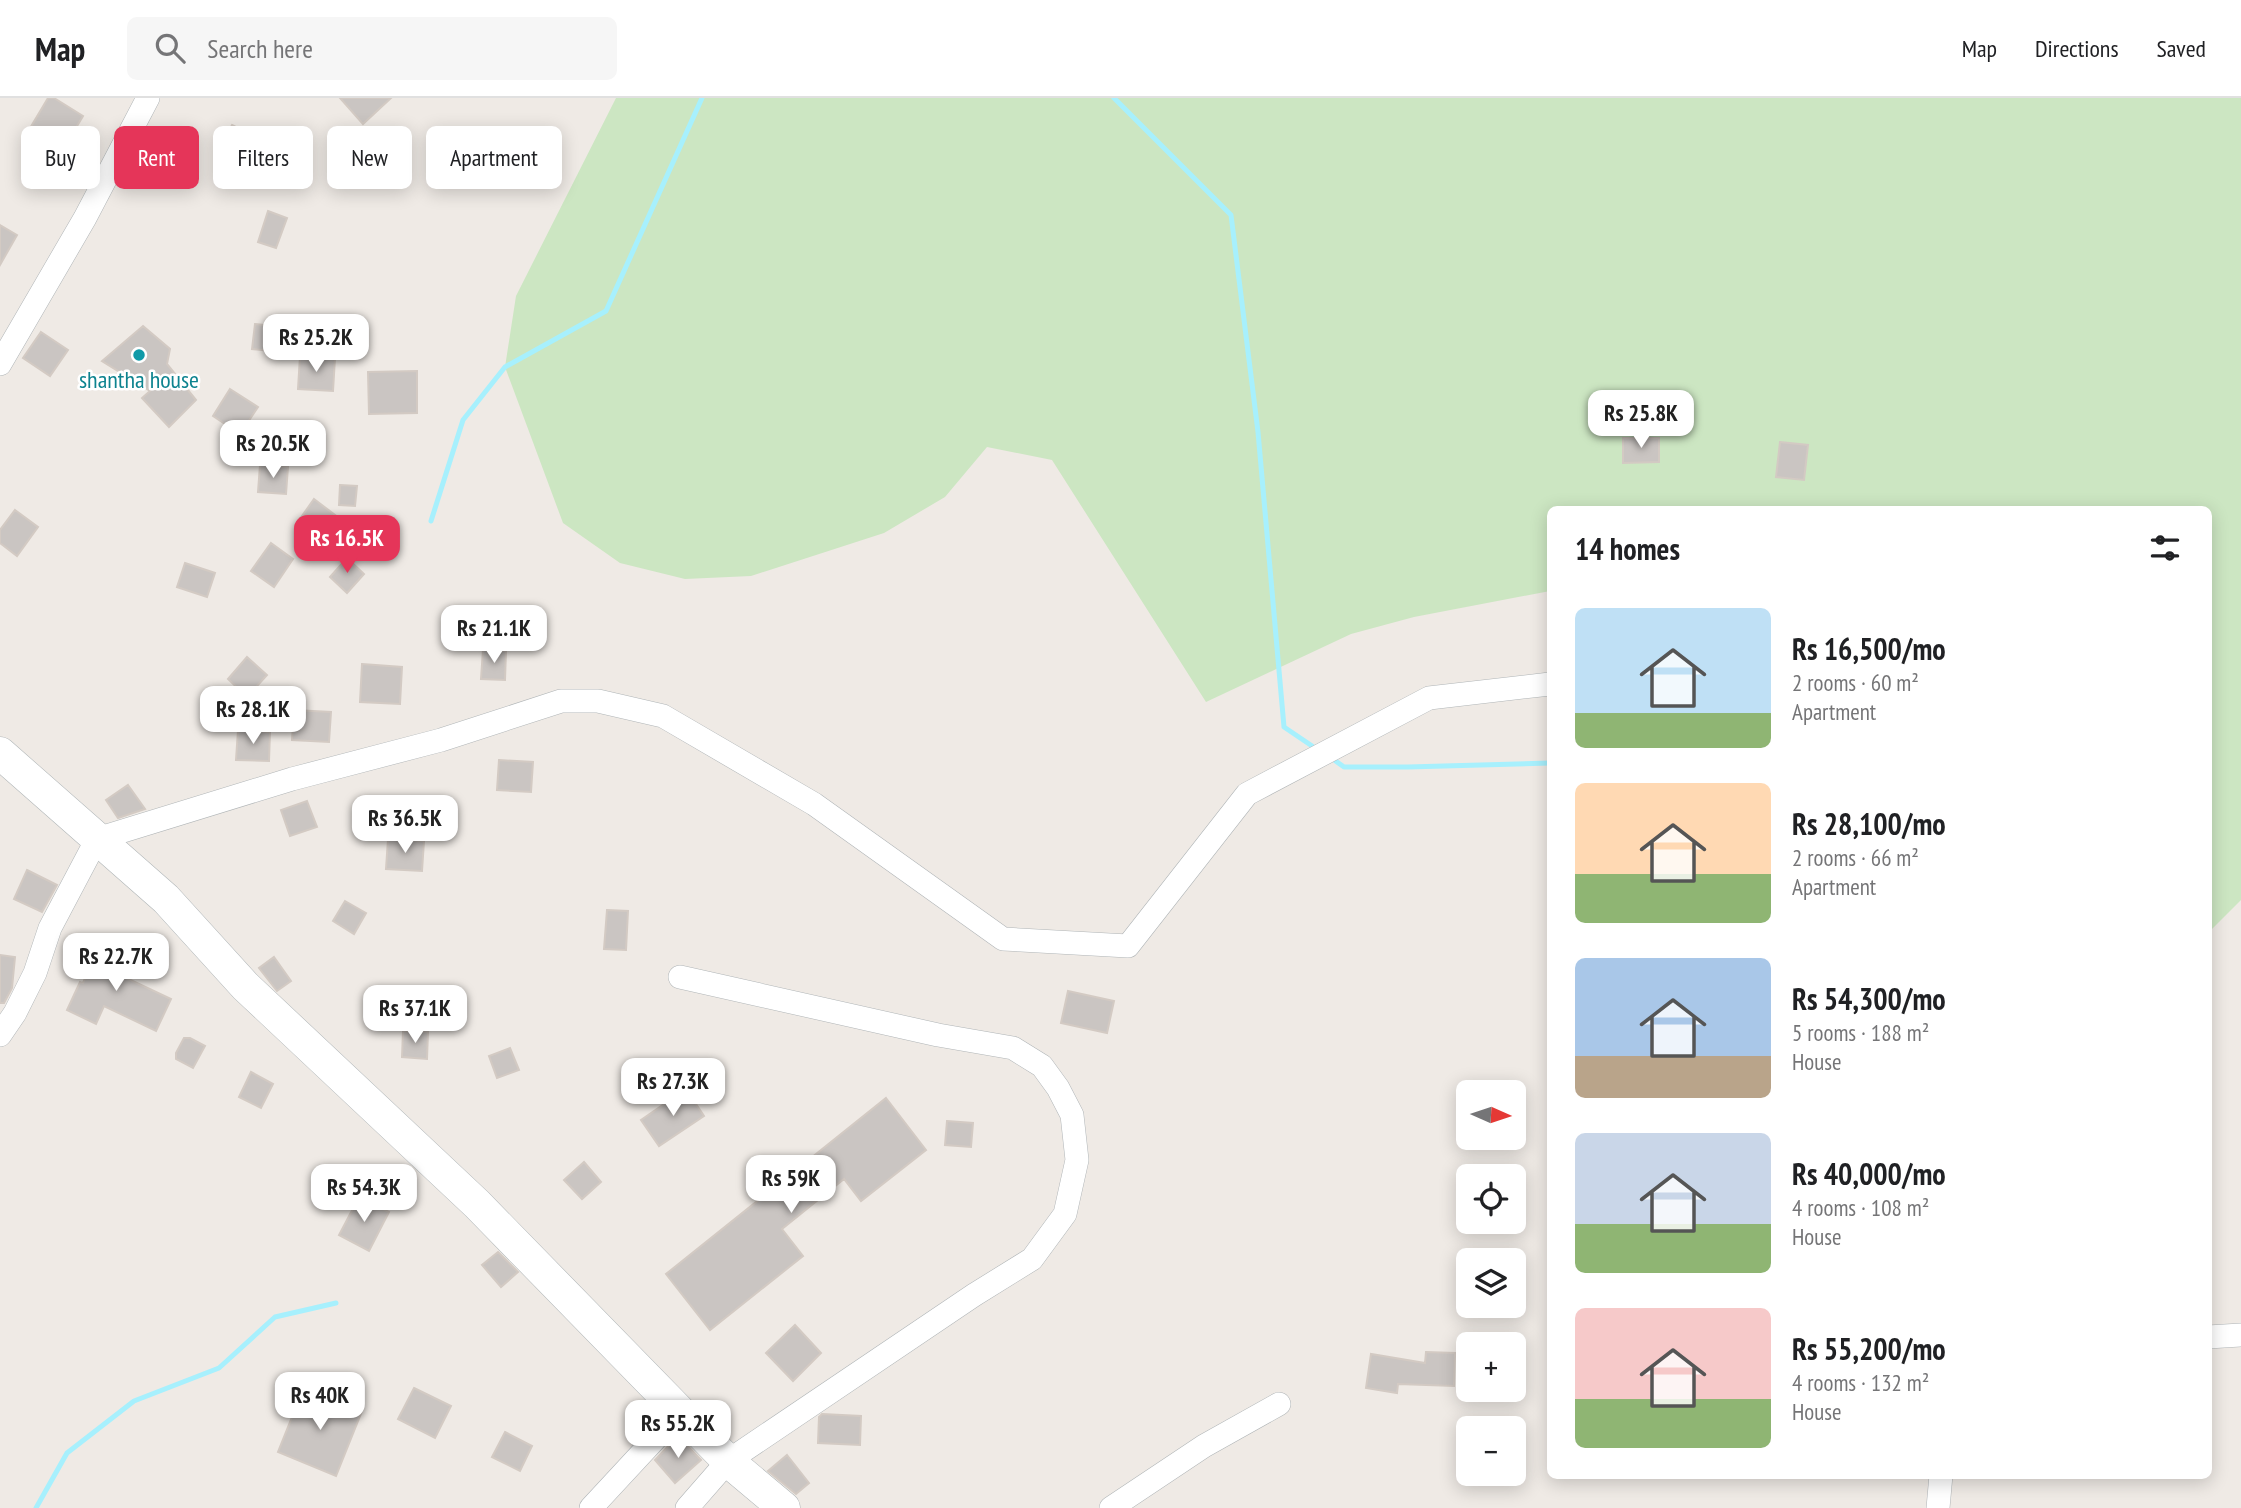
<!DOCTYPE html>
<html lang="en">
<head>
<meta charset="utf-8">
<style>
  :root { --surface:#fff; --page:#f6f6f6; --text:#202124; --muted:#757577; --line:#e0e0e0; --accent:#e53559 }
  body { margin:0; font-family:"PT Sans Narrow",sans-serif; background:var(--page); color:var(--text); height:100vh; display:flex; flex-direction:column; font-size:26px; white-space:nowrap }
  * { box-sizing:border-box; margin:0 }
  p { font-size:23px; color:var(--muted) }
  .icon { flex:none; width:38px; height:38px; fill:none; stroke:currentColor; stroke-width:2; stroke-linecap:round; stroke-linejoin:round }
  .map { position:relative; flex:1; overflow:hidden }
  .panel { position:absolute; left:1547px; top:408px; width:665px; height:973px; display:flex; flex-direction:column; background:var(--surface); border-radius:10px; box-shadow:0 4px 18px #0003 }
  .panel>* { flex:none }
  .guide { position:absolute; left:21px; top:28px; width:665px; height:63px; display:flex; gap:14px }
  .needle { width:46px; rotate:93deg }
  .buttons { position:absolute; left:1456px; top:982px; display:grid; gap:14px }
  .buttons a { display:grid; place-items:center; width:70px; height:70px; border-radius:10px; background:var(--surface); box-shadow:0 4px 18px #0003; font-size:35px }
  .price { position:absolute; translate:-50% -60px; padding:0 16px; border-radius:14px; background:#fff; color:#222; font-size:23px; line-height:46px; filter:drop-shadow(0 2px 4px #0008) }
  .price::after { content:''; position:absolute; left:50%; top:42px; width:21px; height:16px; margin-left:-10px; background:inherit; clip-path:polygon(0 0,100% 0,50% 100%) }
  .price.active { background:var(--accent); color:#fff }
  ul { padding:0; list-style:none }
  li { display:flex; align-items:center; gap:21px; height:175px; padding:0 28px }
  li span { display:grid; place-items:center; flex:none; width:196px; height:140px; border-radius:10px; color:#555 }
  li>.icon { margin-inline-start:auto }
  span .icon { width:84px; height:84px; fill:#fffc; stroke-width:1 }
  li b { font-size:30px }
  h2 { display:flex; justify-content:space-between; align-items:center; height:84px; padding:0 28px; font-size:30px }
  .pill { padding:0 24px; border-radius:10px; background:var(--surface); box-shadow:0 4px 18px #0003; font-size:24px; line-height:63px }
  .pill.active { background:var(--accent); color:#fff }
  header { display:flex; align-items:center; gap:42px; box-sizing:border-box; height:98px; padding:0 35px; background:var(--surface); border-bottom:2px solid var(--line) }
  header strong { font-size:33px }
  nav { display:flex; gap:38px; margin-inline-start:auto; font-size:24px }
  .search { width:490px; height:63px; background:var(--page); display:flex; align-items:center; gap:18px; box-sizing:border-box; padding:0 24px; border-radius:10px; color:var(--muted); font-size:26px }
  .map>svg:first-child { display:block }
  .green { fill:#cce6c2 }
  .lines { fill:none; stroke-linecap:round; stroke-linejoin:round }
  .stream { stroke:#a7f0fd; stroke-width:5 }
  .building { fill:#cac5c2; stroke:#d3cac3; stroke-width:2 }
  .minor-casing { stroke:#b0b5b7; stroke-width:24 }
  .secondary-casing { stroke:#afb5b7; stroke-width:33 }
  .minor { stroke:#fff; stroke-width:23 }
  .secondary { stroke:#fff; stroke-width:32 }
  .culture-dot { fill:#0f9aa8; stroke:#fff; stroke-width:2.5 }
  .labels { text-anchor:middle; stroke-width:5; stroke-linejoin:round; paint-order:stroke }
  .culture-label { font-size:24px; fill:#0d838f; stroke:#fff }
</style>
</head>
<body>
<header>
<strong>Map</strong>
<div class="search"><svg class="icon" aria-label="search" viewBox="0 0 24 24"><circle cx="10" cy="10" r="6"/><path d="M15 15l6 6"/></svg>Search here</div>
<nav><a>Map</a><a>Directions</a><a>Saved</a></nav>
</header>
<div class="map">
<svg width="2241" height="1410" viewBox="0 0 2241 1410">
  <rect width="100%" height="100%" fill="#efeae5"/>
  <path class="green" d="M616,0H2241V802L2209,834L2208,411H1550V493L1414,519L1351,536L1206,604L1052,362L987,349L945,399L884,435L751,478L685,481L620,465L563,425L505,269L516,198Z"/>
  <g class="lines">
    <path class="stream" d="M1114,0L1231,117L1258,334L1284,629L1318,652
      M431,423L463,322L505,269L606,213L702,0
      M1330,659L1344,669H1408L1550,665
      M36,1410L67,1355L134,1303L219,1270L275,1219L336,1205"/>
  </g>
  <path class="building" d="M48,0H54L83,18L59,58L26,37Z
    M340,0H391L363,26Z
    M232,27L259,41L244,69L218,55Z
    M268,113L287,120L276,150L258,144Z
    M0,127L17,137L0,167Z
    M255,226L274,228L271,253L252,251Z
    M143,228L170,251L167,266L196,302L169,329L142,300L150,293L102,263Z
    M41,234L68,252L50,278L23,260Z
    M300,258L335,260L333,293L298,291Z
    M417,273V315L369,316L368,274Z
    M230,291L258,309L240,336L213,318Z
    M1623,340H1659V364L1623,365Z
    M1780,344L1808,347L1804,382L1776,379Z
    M260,367L288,369L286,396L258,394Z
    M340,387L357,388L355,408L339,407Z
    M314,401L339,420L322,443L297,425Z
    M15,412L38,429L17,458L0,445V432Z
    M271,445L293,461L274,489L251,473Z
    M347,460L364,476L347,495L330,479Z
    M185,465L215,475L207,499L177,489Z
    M483,551L506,553L505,582L481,581Z
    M247,559L267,577L247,599L228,581Z
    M362,566L402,569L400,606L360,604Z
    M294,612L331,614L329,644L292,642Z
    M238,632L270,634L269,663L236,662Z
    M499,662L533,664L531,694L497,692Z
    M128,687L145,711L118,720L106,702Z
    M307,703L317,729L290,738L281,712Z
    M388,741L424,743L422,773L386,771Z
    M27,772L57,787L42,814L14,801Z
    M345,803L366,815L354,836L333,823Z
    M607,812L628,813L626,852L604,851Z
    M99,847L127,859L120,877L171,901L156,933L104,908L96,926L67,912L80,884L83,885Z
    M0,857L15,859L12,890L4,905H0Z
    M274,859L291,883L277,893L259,870Z
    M1068,893L1114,903L1107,935L1061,925Z
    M403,933L428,934L427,961L402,959Z
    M184,940H190L205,948L193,970L176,961V955Z
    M510,950L519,972L497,980L489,958Z
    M251,974L273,986L261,1010L239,999Z
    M686,991L704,1018L659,1048L641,1022Z
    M886,1000L926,1052L861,1103L844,1081L782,1131L803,1158L710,1232L666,1176Z
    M947,1023L973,1025L971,1049L945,1047Z
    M584,1064L601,1084L582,1101L564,1082Z
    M359,1099L389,1114L369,1153L339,1137Z
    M498,1154L518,1174L501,1189L482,1167Z
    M795,1227L821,1255L793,1283L766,1255Z
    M1426,1254L1455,1255L1454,1288L1398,1286L1397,1295L1366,1290L1371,1256L1425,1265Z
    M304,1289L362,1313L336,1378L278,1354Z
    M414,1290L451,1308L435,1340L398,1321Z
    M822,1316L861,1318L860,1347L818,1345L819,1319Z
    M505,1334L532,1348L520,1373L492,1359Z
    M678,1338L701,1362L675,1385L655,1362Z
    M787,1357L809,1385L796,1396L768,1373Z"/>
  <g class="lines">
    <g class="minor-casing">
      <path id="minor" d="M0,266L85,120L148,0
        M680,879L938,937L1013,950L1042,968L1058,990L1072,1017L1077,1062L1065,1116L1032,1161L974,1197L728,1363L687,1410
        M0,937L15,915L35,875L50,830L97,741L292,681L441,642L561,603H598L663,618L814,706L1003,841L1128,848L1247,696L1429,600L1550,586
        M2208,1239L2241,1237
        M591,1410L680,1314
        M1111,1410L1204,1348L1279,1306
        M1938,1410L1941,1377"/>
    </g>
    <g class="secondary-casing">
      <path id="secondary" d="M0,655L166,801L245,888L477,1106L728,1363L784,1410"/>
    </g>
    <use href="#minor" class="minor"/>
    <use href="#secondary" class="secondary"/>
  </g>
  <circle class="culture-dot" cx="139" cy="257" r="7"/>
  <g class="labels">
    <g class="culture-label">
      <text x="139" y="290">shantha house</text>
    </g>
  </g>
</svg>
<div class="buttons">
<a><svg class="needle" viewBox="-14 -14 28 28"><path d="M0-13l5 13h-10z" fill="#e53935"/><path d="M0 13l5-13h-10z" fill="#757577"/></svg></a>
<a><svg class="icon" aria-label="locate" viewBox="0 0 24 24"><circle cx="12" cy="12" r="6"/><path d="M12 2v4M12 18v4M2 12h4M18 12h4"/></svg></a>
<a><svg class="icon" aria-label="layers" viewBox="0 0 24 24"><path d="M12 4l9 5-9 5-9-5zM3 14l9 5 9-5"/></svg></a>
<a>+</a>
<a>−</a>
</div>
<b class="price" style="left:316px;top:276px">Rs 25.2K</b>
<b class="price" style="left:1641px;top:352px">Rs 25.8K</b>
<b class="price" style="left:273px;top:382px">Rs 20.5K</b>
<b class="price active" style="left:347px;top:477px">Rs 16.5K</b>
<b class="price" style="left:494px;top:567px">Rs 21.1K</b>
<b class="price" style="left:253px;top:648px">Rs 28.1K</b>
<b class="price" style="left:405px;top:757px">Rs 36.5K</b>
<b class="price" style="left:116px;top:895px">Rs 22.7K</b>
<b class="price" style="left:415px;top:947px">Rs 37.1K</b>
<b class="price" style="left:673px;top:1020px">Rs 27.3K</b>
<b class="price" style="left:791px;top:1117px">Rs 59K</b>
<b class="price" style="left:364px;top:1126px">Rs 54.3K</b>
<b class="price" style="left:320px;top:1334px">Rs 40K</b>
<b class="price" style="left:678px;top:1362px">Rs 55.2K</b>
<div class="guide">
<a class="pill">Buy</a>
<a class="pill active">Rent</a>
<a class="pill">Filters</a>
<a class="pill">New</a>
<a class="pill">Apartment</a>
</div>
<section class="panel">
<h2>14 homes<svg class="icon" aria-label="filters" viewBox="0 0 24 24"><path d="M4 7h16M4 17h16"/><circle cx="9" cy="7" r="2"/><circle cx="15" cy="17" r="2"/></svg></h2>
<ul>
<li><span style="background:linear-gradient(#bfe0f5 75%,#8fb573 0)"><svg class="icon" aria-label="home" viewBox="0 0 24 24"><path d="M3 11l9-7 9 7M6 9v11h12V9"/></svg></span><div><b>Rs 16,500/mo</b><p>2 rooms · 60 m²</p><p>Apartment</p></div></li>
<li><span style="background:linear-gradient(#ffd9b3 65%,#8fb573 0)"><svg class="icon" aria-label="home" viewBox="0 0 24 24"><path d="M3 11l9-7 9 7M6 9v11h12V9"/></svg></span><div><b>Rs 28,100/mo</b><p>2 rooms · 66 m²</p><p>Apartment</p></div></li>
<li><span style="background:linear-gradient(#a9c7e8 70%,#b9a48a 0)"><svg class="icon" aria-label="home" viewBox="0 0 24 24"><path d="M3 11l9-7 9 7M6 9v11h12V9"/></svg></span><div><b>Rs 54,300/mo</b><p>5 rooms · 188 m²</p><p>House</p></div></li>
<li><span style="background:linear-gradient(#c9d6e8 65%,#8fb573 0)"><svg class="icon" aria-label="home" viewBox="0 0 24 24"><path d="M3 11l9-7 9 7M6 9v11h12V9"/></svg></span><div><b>Rs 40,000/mo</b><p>4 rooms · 108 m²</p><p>House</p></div></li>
<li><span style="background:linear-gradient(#f6c9c9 65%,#8fb573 0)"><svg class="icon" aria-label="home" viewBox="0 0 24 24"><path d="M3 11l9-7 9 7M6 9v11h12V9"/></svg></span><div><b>Rs 55,200/mo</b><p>4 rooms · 132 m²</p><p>House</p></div></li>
</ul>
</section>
</div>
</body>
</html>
